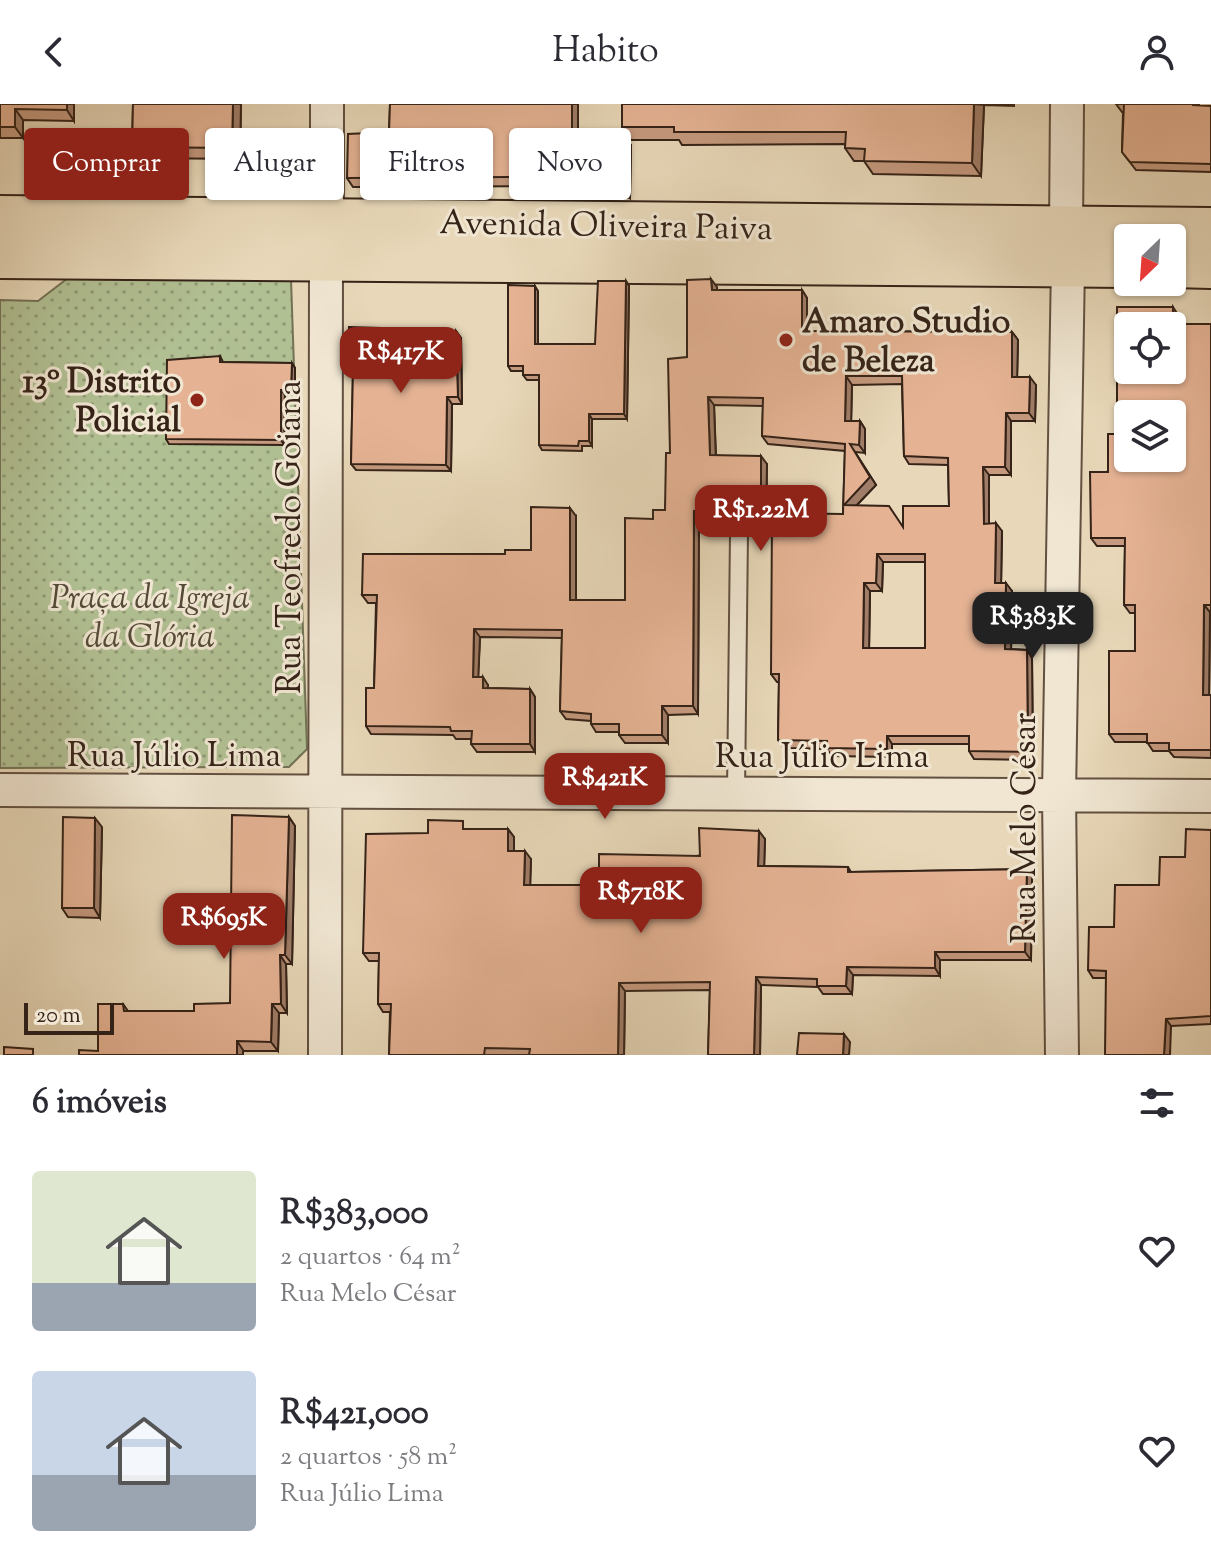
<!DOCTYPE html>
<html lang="pt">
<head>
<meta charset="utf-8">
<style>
  :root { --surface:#fff; --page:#f7f7f7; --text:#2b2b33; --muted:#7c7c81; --accent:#8f2418 }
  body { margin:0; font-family:"Sorts Mill Goudy",serif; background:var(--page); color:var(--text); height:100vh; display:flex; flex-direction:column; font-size:30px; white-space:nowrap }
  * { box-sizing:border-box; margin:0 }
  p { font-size:26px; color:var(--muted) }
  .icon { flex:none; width:44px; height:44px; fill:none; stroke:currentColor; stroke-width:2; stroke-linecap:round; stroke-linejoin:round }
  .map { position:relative; height:951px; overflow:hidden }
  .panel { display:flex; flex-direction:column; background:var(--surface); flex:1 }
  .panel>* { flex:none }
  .hud { position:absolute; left:24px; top:24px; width:800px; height:72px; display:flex; gap:16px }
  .needle { width:52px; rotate:205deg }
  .fabs { position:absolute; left:1114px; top:120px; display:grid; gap:16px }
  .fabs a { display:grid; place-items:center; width:72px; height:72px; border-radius:8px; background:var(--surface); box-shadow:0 2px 6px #0004; font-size:40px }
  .scale { position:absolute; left:24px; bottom:20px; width:90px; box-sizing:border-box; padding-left:8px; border:4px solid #352318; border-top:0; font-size:22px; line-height:28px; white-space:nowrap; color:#352318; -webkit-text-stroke:6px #f0e6d2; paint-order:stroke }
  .price { position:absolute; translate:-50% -68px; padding:0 18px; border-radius:16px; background:var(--accent); color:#fff; font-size:26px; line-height:52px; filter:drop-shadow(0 2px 4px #0008) }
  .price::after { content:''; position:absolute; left:50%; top:48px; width:24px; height:18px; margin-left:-12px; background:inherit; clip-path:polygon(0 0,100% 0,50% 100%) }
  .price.current { background:#222; color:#fff }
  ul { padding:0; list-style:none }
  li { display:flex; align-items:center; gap:24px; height:200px; padding:0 32px }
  li span { display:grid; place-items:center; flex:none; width:224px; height:160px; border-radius:8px; color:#555 }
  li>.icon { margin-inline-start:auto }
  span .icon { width:96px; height:96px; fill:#fffc; stroke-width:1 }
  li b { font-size:34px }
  h2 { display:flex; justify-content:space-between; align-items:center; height:96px; padding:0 32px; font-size:34px }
  .chip { padding:0 28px; border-radius:8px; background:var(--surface); box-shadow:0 2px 6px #0004; font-size:28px; line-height:72px }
  .chip.current { background:var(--accent); color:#fff }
  header { display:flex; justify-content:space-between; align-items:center; height:104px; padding:0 32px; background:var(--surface); font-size:36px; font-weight:600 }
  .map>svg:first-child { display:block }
  .park { fill:url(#park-dots); stroke:#737256; stroke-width:2 }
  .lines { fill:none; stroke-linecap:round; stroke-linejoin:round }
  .lane-casing { stroke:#625040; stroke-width:20 }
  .street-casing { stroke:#625040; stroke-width:36 }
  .primary-casing { stroke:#352318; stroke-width:48 }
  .lane { stroke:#f0e6d2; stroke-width:16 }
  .street { stroke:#f0e6d2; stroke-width:32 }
  .primary { stroke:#e8d8b9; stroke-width:44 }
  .wall { fill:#c59a7f; stroke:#352318; stroke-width:2; fill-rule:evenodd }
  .shaded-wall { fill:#a07d68; stroke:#352318; stroke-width:2 }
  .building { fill:#e5b394; stroke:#352318; stroke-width:2; fill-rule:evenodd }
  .poi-dot { fill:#8f2418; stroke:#f0e6d2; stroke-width:3 }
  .labels { text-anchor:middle; stroke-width:6; stroke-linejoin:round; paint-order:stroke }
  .street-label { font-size:34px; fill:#352318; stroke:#f0e6d2 }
  .poi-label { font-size:34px; font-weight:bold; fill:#352318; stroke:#f0e6d2; text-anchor:start }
  .park-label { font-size:34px; font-style:italic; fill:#544a37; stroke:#f0e6d2 }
</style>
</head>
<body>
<header><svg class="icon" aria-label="back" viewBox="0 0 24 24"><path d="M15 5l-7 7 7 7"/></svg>Habito<svg class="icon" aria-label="person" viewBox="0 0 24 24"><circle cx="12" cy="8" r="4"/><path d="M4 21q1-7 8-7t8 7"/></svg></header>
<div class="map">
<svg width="1211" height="951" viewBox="0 0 1211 951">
  <defs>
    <pattern id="park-dots" width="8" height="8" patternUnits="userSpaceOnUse" patternTransform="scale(2)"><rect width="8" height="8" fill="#b1c093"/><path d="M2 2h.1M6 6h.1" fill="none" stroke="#919c77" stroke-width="1.8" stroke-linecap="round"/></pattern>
  </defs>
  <rect width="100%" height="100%" fill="#e8d8b9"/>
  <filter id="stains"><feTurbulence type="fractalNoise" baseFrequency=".0025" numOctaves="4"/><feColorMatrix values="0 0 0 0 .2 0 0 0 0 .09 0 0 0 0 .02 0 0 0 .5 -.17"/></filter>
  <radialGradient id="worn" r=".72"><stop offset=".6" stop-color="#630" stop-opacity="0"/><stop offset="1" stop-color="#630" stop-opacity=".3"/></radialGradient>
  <path class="park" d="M68,174L291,175L307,645L289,663L0,664V196L38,197Z"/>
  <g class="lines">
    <g class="lane-casing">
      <path id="lane" d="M736,689L739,429"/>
    </g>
    <g class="street-casing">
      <path id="street" d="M327,0V117
        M1066,125L1067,0
        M0,686L1211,692
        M325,951L326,155
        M1062,951L1059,690L1068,160"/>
    </g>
    <g class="primary-casing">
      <path id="primary" d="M0,114L1211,126
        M0,152L1128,161
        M1172,161L1211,162"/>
    </g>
    <use href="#lane" class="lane"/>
    <use href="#street" class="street"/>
    <use href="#primary" class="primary"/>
  </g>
  <path class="wall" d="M0,0H74V17L23,16V34H0Z
    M133,0H241L240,55L140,54L132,43Z
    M390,0H578V30L631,41L630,94L584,93L578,84V70L540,69V82L353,83L347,74L389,28Z
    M622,0H1014V2L984,1L981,72L873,70L864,57H854L845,44V40L682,41L679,36H631L622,23Z
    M1116,0H1199V2H1211V68L1136,66L1122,48L1123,8H1122Z
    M626,177L629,182L627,315H592V342H582V347L542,346L539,341V276H527L523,271V267H511L508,262L538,187V240H595Z
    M717,183V186H802L807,194V227L1012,228L1018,236L1017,273L1036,281L1035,317H1011V371H989V420L1002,427L1001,479L1012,487L1011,545L1027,546L1032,554L1033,656L974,655L969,647V640H892V653L832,652L827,645L784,644L778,636L779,578H777L771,570L843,410L845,347L768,340L762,332L763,302L714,301L716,351L767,360L766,417L699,415L698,610L668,611V639H625L619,631V628H596L591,620V617L566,615L560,607L562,534L480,533L478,573L488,581V584L530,585L535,593V648H477L471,640V635H456L453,631L371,630L366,622L374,584L376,499H368L362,491L505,450L531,446L576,412V496H625L653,415L665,406L670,349L687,253ZM902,280L904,352L909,360L948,361L949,402L903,422L857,401L876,381L855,348L865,349V325L860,317H851L852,281ZM883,458H925V544H869L870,487H882Z
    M1178,211V220H1211V508H1210L1209,591H1211V654L1174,653L1169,647H1153L1147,638H1115L1109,630L1135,547V509H1130L1124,501L1125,442H1097L1091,434L1117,330Z
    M456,227L461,234L462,300H452L451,367L356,366L351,360L353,270L348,264L384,228Z
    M220,252L223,258L292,259L295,264V291H285L284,341L169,340L166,335Z
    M289,713L295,722L292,860H286L287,909H279L278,947H98L123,900L128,907H194L230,899Z
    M102,723L100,814L68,813L62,804Z
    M508,725L514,733V747L531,755L530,781H580L765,735L764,762L848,763L851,768L1027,765L1032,773L1031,856H940V872L853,871L852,890H823L818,883L761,881L760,951H708L710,886L625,887L624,951H389L390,908H383L378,900L379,857H369L363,849L428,729Z
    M1211,726V920L1171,922L1106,874H1093L1088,866L1114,823L1159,781Z"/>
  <path class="shaded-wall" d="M67,0H74V17L67,6Z
    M233,0H241L240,55L232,44Z
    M572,0H578V39L572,30Z
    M974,0L984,1L981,72L972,59Z
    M15,5L23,16V34L15,23Z
    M625,32L631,41L630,94L624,85Z
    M534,60L540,69V82L533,73Z
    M711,175L717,183V194L712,186Z
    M626,177L629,182L627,315L624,310Z
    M535,182L538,187V245L535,240Z
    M802,186L807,194V235L802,227Z
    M1173,203L1178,211V228L1173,220Z
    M456,227L461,234L462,300L458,293Z
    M1012,228L1018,236L1017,281L1012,273Z
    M292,259L295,264V291L291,286Z
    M846,272L852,281L851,325L845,317Z
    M1030,273L1036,281L1035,317L1029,309Z
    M281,286L285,291L284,341L281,336Z
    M447,293L452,300L451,367L446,361Z
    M708,293L714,301L716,359L710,351Z
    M1006,309L1011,317V371L1005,363Z
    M589,310L592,315V342L589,337Z
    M860,317L865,325V349L859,341Z
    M855,348L876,381L849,409L844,401Z
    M761,352L767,360L766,417L761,408Z
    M983,363L989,371V428L984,420Z
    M570,404L576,412V504L570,496Z
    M694,407L699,415L698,610L693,602Z
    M996,419L1002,427L1001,487L995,479Z
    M877,450L883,458L882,487L876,479Z
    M864,479L870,487L869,552L863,544Z
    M1006,479L1012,487L1011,553L1005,545Z
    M1204,501L1210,508L1209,599L1203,591Z
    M474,525L480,533L478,581L473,573Z
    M1027,546L1032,554L1033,656L1028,648Z
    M483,573L488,581V592L483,584Z
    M530,585L535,593V648L530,640Z
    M662,602L668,611V639L662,631Z
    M887,632L892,640V653L887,645Z
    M289,713L295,722L292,860L285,851Z
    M95,714L102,723L100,814L94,804Z
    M508,725L514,733V755L508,747Z
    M759,727L765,735L764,770L758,762Z
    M525,747L531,755L530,789L524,781Z
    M1027,765L1032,773L1031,856L1025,848Z
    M935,848L940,856V872L935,864Z
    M280,851L286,860L287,909L281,900Z
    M847,863L853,871L852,890L846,882Z
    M756,873L761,881L760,951H754Z
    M619,879L625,887L624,951H618Z
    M272,900L279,909L278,947L271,938Z
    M1166,915L1171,922L1170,951H1164Z
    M844,930L850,938L849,951H843Z
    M237,937L243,946V951H237Z"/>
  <path class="building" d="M0,0H67V6L15,5V23H0Z
    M133,0H233L232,44L132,43Z
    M390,0H572V30L625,32L624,85L578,84V62L534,60L533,73L347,74L348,30L389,28Z
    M622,0H974L972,59L864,57L865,45L845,44L846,28H674V23H622Z
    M1124,0H1193V1L1211,2V60L1130,58L1122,48Z
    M711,175L712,186H802V227L1012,228V273H1030L1029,309H1006L1005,363H983L984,420L996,419L995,479H1006L1005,545L1027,546L1028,648L969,647V632H887V645L826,644L827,637L778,636L779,570H771L772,409L843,410L845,340L762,332L763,294L708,293L710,351L761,352V408L694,407L693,602H662V631H619V620H591V610L560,607L562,526L474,525L473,573H483V584L530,585V640H471L472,627H451L450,623L366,622V584H374L377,491H362L363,450H505V446H531V403L570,404V496H625V414L653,415V406H665L666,349H670L668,255L687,253V176ZM846,272H902L904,352L948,354L949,402H903V423L889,402L844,401L870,373L850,340L859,341L860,317H845ZM877,450H925V544H863L864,479H876Z
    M598,177H626L624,310H589V337H579L578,342L539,341V271H523V262H508V181L535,182V240H595Z
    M1117,203H1173V220H1211V501H1204L1203,591H1211V646H1169V639H1147V630H1109V547H1135V501H1124L1125,434H1091L1090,368H1108V330H1117ZM1128,222H1172V266H1128ZM1128,310H1172V354H1128Z
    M349,223L381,224V228L456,227L458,293H447L446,361L351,360L353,264H348Z
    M220,252V258L292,259L291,286H281V336L166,335L167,256Z
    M232,711L289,713L285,851H280L281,900H272L271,938L237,937V951H79V946L98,947V900H123L124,907H194V900L230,899Z
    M63,713L95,714L94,804H62Z
    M428,716L463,717V725H508V747H525L524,781H580L599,764V750L700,752L699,724L759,727L758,762L848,763V768L1027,765L1025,848H935V864L847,863L846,882H817V875L756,873L754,951H708L710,878L619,879L618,951H529L530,945L485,944L484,951H389L391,900H378L379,849H363L366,730L428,729Z
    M1186,725L1211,726V912L1166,915L1164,951H1105L1106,867L1088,866L1089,823H1114L1115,781H1159L1160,753H1185Z
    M799,929L844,930L843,951H797Z
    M4,943L33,945V951H4Z"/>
  <g class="poi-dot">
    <circle cx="786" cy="236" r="8"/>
    <circle cx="197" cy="296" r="8"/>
  </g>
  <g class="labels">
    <g class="street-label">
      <text transform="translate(606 120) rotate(1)" y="12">Avenida Oliveira Paiva</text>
      <text transform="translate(288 433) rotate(-90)" y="12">Rua Teofredo Goiana</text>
      <text x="174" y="662">Rua Júlio Lima</text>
      <text x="822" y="663">Rua Júlio Lima</text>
      <text transform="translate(1023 724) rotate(-90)" y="12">Rua Melo César</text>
    </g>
    <g class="poi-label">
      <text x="802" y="228">Amaro Studio<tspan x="802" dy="39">de Beleza</tspan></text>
      <text x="181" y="288" text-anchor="end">13º Distrito<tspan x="181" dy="39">Policial</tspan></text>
    </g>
    <g class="park-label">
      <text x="150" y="504">Praça da Igreja<tspan x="150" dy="39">da Glória</tspan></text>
    </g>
  </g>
  <rect width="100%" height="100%" filter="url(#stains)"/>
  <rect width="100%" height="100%" fill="url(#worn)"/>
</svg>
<div class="fabs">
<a><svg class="needle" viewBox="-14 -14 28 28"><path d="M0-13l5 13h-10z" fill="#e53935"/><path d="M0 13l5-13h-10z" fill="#7c7c81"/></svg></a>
<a><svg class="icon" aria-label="locate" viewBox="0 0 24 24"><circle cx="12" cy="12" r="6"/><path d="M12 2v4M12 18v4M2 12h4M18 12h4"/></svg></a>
<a><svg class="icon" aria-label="layers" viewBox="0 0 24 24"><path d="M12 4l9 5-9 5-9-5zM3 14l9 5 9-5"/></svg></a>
</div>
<div class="scale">20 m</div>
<b class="price" style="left:401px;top:291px">R$417K</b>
<b class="price" style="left:761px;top:449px">R$1.22M</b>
<b class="price current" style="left:1033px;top:556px">R$383K</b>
<b class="price" style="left:605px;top:717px">R$421K</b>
<b class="price" style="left:641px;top:831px">R$718K</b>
<b class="price" style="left:224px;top:857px">R$695K</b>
<div class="hud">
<a class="chip current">Comprar</a>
<a class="chip">Alugar</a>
<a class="chip">Filtros</a>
<a class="chip">Novo</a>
</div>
</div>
<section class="panel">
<h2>6 imóveis<svg class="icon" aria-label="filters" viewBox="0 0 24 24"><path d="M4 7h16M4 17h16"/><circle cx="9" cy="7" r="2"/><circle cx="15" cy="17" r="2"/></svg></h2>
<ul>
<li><span style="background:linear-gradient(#dfe7d0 70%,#9aa5b1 0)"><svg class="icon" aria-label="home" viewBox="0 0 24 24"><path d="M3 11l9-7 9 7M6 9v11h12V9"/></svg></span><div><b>R$383,000</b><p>2 quartos · 64 m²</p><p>Rua Melo César</p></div><svg class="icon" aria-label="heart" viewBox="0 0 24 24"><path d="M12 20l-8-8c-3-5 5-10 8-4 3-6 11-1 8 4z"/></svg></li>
<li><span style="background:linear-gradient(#c9d6e8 65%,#9aa5b1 0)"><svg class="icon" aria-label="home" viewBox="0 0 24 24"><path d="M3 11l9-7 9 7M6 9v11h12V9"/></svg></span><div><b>R$421,000</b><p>2 quartos · 58 m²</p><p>Rua Júlio Lima</p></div><svg class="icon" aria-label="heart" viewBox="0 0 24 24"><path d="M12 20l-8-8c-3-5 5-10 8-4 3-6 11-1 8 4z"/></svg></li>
</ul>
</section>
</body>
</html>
